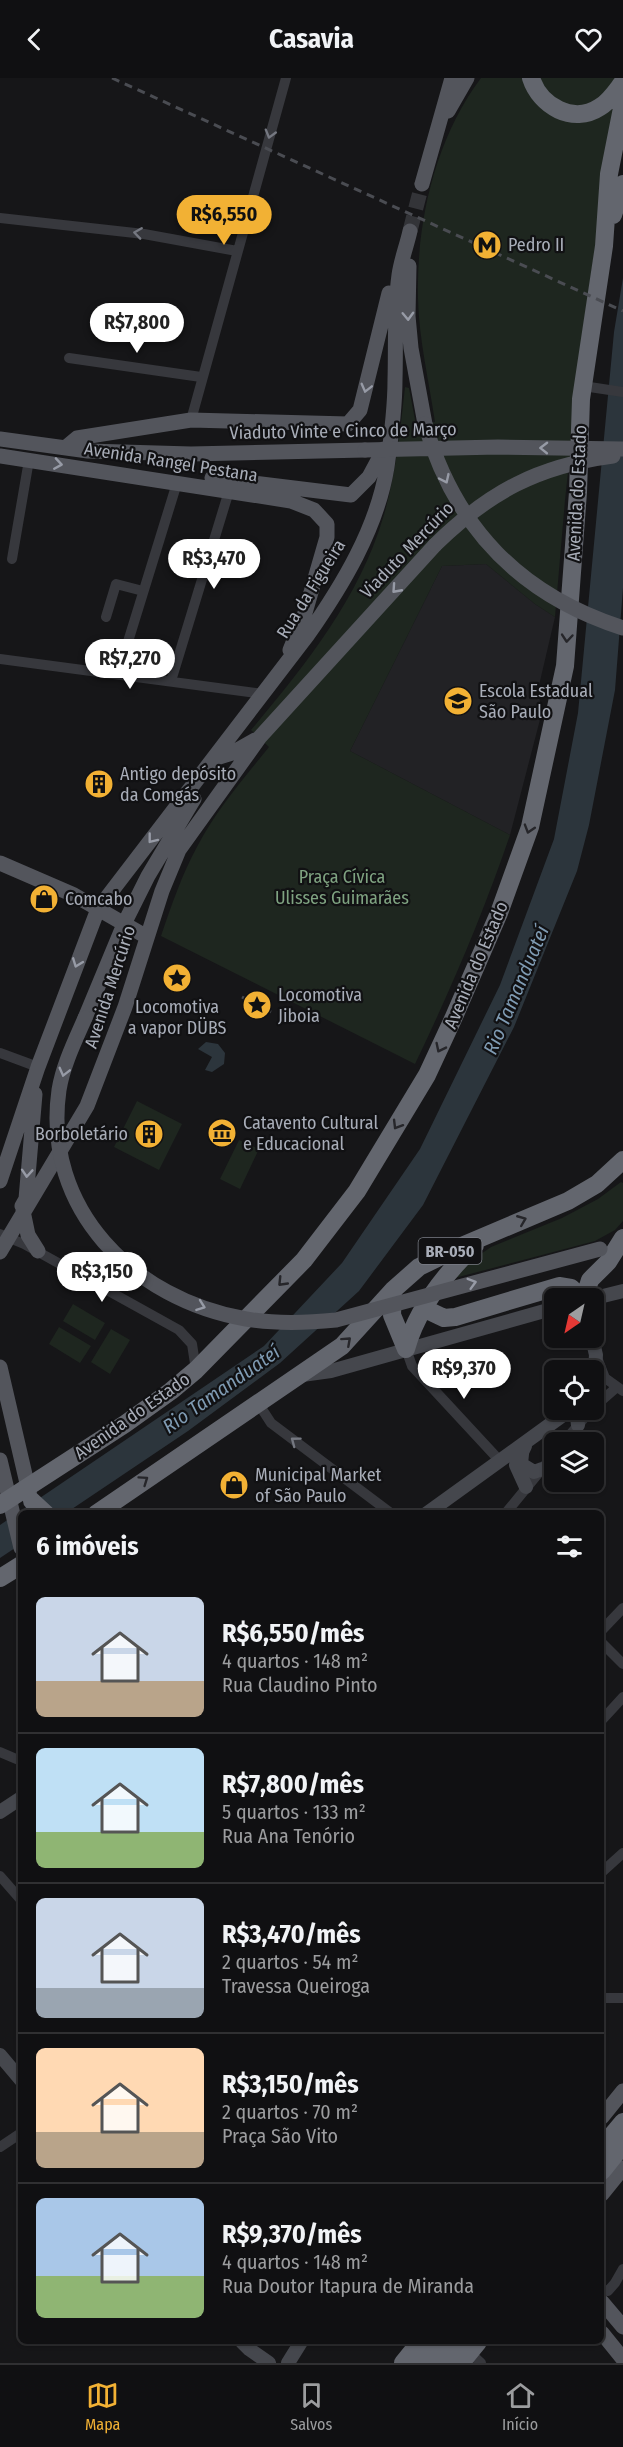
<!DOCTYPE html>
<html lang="pt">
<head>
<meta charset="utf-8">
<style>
  :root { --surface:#101012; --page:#19191b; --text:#f1f3f6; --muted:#9c9d9f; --line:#303032; --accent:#f2b134 }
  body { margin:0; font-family:"Fira Sans Condensed",sans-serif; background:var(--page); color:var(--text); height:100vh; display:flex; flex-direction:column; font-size:22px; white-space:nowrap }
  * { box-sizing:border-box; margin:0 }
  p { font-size:20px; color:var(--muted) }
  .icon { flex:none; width:33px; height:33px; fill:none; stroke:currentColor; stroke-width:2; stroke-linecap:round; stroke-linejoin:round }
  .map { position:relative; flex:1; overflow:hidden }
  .details { position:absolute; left:18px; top:1432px; width:586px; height:834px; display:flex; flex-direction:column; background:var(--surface); border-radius:9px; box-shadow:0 2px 4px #0004,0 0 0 2px var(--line) }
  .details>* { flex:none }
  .needle { width:39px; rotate:214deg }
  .fabs { position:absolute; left:544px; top:1210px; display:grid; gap:12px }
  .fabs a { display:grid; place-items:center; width:60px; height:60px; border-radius:9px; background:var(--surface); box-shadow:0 2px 4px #0004,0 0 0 2px var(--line); font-size:30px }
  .price { position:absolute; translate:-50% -51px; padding:0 14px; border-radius:21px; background:#fff; color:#222; font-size:20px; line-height:39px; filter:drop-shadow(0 2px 3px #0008) }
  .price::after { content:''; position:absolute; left:50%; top:36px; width:18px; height:14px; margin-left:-9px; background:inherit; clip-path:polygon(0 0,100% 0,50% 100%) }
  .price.active { background:var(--accent); color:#111 }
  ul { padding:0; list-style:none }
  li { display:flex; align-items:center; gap:18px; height:150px; padding:0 18px }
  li+li { border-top:2px solid var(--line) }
  li span { display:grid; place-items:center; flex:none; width:168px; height:120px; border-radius:9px; color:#555 }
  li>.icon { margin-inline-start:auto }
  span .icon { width:72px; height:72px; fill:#fffc; stroke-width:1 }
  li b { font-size:26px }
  h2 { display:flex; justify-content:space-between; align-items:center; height:72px; padding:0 18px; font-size:26px }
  header { display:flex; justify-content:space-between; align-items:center; height:78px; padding:0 18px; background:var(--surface); font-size:27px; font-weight:700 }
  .dock { display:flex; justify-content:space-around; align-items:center; height:84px; border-top:2px solid var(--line); background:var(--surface); font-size:16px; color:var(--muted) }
  .dock a { display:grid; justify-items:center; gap:3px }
  .dock .active { color:var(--accent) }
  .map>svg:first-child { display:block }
  .built { fill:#222225 }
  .green { fill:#1e261f }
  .water { fill:#2c353c }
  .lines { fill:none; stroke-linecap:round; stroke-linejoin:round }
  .primary-tunnel { stroke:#333438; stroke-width:15; stroke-dasharray:15 8; stroke-linecap:butt }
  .street { stroke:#37383d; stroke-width:10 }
  .secondary { stroke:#45474d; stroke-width:14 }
  .primary { stroke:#53555c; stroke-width:15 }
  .highway { stroke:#63666e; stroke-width:18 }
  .rail { stroke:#4a4c52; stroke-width:3; stroke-dasharray:8 6; stroke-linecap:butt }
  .primary-bridge { stroke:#53555c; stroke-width:15 }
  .oneway { stroke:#757881 }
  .oneway2 { stroke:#979ba6 }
  .oneway3 { stroke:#26262a }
  .labels { text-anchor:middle; stroke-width:4.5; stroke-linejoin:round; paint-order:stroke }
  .shield { fill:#111113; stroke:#7b7e86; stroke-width:1.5 }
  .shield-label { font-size:16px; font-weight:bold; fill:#a8adb8 }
  .poi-label { font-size:18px; fill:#a8adb8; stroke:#111113; text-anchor:start }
  .street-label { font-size:18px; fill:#a8adb8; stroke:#111113 }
  .park-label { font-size:18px; fill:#7fa381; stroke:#111113 }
  .water-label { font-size:20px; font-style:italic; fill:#7f9bb3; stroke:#111113 }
</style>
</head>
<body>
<header><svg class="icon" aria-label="back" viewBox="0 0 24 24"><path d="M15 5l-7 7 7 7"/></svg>Casavia<svg class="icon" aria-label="heart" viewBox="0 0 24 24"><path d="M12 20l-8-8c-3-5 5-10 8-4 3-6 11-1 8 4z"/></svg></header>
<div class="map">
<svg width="623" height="2285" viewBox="0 0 623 2285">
  <rect width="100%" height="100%" fill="#161618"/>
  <path class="built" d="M486,486L535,526L555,539L537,616L543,630L510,757L350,673L442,488Z"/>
  <path class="green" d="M481,0H620L584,244L565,422L555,539L535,526L486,486L442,488L350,673L510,757C483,836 451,911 415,986L161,858C172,826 182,796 198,767C217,731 244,700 269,669L251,652C305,588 359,520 383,440C396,397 400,353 405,309L409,310L416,347L435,344C429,303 419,262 418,221C416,145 435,61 481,0Z
    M137,1023L182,1046L159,1092L114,1069Z
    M239,1062L259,1071L240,1111L220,1101Z
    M621,1104L623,1105V1143L615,1152L595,1163L451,1201L468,1185L491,1169L562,1140L598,1121Z
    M73,1226L105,1245L95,1262L63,1243Z
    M59,1249L91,1268L80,1285L49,1266Z
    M111,1251L130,1262L110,1296L91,1284Z"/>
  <path class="water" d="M623,200V510L615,612L589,747L577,793L514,949L423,1127L359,1213L280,1285L188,1353L66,1435L21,1436V1466L0,1480V1447L264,1268L342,1185L420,1071L500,907L554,761L578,635L614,254Z
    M206,964L218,966L225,975L224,986L212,994L205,992L212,979L198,971Z"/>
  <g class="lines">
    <path class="primary-tunnel" d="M410,153L422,106"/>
    <path class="street" d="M0,140L144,156L237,173
      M69,280L201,299
      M583,308L623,314
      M191,342L286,0
      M12,481L29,382
      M106,539L116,506L143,513
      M0,581L264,616
      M118,596L177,405
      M171,603L229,413
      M0,975L38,989
      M0,1156L24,1166L179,1252L192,1266L196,1292
      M406,1271L412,1288L500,1383
      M598,1282L605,1300L623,1313
      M258,1325L271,1345L392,1436
      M594,1329L617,1309
      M563,1365L591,1332
      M505,1436L555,1375
      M602,1552L623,1530
      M602,1565L623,1586
      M602,1642L623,1619
      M0,1674L21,1683
      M602,1794L623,1775
      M0,1798L21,1822
      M602,1920H623
      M0,2069L21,2055
      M602,2212L608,2213L615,2205L623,2191
      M469,2274L481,2285"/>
    <path class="secondary" d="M591,1221L623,1213
      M592,1260L596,1277L594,1303
      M302,1297L331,1293L555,1230
      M568,1334L577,1340L578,1347
      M525,1368L516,1387L526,1409
      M522,1376L521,1386L534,1394L542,1391
      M426,1436L570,1332
      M0,1734L21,1720
      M0,1977L21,2002
      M242,2264L249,2271L269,2285
      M288,2285L301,2264"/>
    <path class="primary" d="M448,33L467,0
      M422,106L452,0
      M409,188L408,238L411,270L425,346
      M0,361L88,373L191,376L365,372
      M65,370L77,360L191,342L348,346L360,332L389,215
      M0,378L291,423L314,432L327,446V459L305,535L290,572
      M212,400L351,417L369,399L384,371
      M213,681L232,675L255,662
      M0,785L74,817L147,859
      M85,940L124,846L148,798L194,721
      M0,1103L38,989L98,831L307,558C342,508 377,451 387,389C391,361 395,331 395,302C396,267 394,233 399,197C401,182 407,167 410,153
      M22,1128L26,1121L35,1016
      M23,1133L28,1157L38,1173
      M0,1174L87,1028L125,929L162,813L179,772L260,659L435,467
      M0,1289L30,1418
      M0,1382L21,1470
      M602,2039L623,2013
      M602,2116L623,2090
      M602,2224L623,2249
      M602,2255L623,2281"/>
    <path class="highway" d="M531,0C540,28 573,47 600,29C610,23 616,13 623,4
      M613,137L623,106
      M393,1212L392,1237L406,1271
      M584,1221L590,1202L608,1184L623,1160
      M423,1230L444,1240L455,1239L559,1208L571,1210L583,1221
      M406,1271C417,1230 445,1196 475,1167
      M32,1423L46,1436
      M0,1427L125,1346L171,1313L196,1292L304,1182L357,1113L427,997L453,941L499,835L530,749L565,588L578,414L581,321L604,168L609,96L623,25
      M96,1436L342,1268L393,1212L419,1189L464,1167L568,1123L597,1106L623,1082
      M0,1500L21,1487
      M602,2069L623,2044
      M602,2093L623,2067
      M403,2285L420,2264
      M423,2285L442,2264
      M444,2285L461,2264
      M461,2285L478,2264"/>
    <path class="rail" d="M112,0L623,233
      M242,919L271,934"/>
    <path class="primary-bridge" d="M425,346C455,450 520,517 623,550
      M365,372L498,369L623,371
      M435,467C489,414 538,388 613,378
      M85,940C75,963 63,987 59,1012C42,1131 134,1222 246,1241C276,1246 306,1245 336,1242L600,1171"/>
  </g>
  <defs><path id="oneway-chevron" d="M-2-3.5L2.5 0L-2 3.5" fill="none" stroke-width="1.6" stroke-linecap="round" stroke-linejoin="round" transform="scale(1.5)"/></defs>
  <g class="oneway">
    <use href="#oneway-chevron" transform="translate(270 56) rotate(106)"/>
    <use href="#oneway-chevron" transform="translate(138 155) rotate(-172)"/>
    <use href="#oneway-chevron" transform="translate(295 1363) rotate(-143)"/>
  </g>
  <g class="oneway2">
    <use href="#oneway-chevron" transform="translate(408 238) rotate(88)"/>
    <use href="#oneway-chevron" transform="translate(366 310) rotate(104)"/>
    <use href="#oneway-chevron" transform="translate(544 370) rotate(-179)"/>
    <use href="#oneway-chevron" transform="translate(58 386) rotate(9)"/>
    <use href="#oneway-chevron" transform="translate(445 401) rotate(65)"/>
    <use href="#oneway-chevron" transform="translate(396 511) rotate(132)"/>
    <use href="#oneway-chevron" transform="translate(152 761) rotate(128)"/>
    <use href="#oneway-chevron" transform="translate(77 885) rotate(111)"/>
    <use href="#oneway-chevron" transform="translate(64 994) rotate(104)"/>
    <use href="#oneway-chevron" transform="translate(27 1095) rotate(94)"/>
    <use href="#oneway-chevron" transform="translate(472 1205) rotate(-16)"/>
    <use href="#oneway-chevron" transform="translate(201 1228) rotate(20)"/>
  </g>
  <g class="oneway3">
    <use href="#oneway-chevron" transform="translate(567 560) rotate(95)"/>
    <use href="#oneway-chevron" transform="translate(529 751) rotate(107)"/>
    <use href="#oneway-chevron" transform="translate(440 970) rotate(116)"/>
    <use href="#oneway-chevron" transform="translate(397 1047) rotate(121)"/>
    <use href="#oneway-chevron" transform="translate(522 1142) rotate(-22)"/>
    <use href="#oneway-chevron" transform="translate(282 1204) rotate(134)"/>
    <use href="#oneway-chevron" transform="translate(347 1263) rotate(-42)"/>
    <use href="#oneway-chevron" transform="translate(144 1402) rotate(-35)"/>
  </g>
  <defs>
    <g id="metro-disc" transform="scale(1.5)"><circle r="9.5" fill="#f2b134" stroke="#111113"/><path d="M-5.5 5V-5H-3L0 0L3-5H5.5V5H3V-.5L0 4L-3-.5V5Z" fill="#111"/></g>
    <g id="school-disc" transform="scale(1.5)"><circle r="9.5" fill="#f2b134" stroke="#111113"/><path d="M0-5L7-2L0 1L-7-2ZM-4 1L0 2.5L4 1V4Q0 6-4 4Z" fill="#111"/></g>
    <g id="building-disc" transform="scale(1.5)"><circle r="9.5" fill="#f2b134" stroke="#111113"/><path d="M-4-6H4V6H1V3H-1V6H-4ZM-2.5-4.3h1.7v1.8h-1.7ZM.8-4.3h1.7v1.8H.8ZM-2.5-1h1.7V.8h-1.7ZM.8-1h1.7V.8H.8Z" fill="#111"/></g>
    <g id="shop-disc" transform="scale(1.5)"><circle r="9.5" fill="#f2b134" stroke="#111113"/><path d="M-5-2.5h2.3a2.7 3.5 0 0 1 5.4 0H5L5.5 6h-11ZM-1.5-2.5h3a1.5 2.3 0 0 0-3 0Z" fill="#111"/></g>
    <g id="sight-disc" transform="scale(1.5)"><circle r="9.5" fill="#f2b134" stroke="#111113"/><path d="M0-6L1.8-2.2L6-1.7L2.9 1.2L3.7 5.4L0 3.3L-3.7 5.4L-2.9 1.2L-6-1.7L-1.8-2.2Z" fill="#111"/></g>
    <g id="museum-disc" transform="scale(1.5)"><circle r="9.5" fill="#f2b134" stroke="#111113"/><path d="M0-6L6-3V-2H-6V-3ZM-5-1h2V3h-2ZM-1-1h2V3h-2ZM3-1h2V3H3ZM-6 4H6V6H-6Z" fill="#111"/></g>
  </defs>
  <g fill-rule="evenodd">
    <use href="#metro-disc" x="487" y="167"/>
    <use href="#school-disc" x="458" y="623"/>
    <use href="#building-disc" x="99" y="706"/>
    <use href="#shop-disc" x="44" y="821"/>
    <use href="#sight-disc" x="177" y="900"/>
    <use href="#sight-disc" x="257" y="927"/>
    <use href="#museum-disc" x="222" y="1055"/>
    <use href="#building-disc" x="149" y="1056"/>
    <use href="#shop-disc" x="234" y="1407"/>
  </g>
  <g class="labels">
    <rect class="shield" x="418.5" y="1160" width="63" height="26" rx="4.5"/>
    <g class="shield-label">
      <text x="450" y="1179">BR-050</text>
    </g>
    <g class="poi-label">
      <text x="508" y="173">Pedro II</text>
      <text x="479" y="619">Escola Estadual<tspan x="479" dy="21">São Paulo</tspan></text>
      <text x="120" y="702">Antigo depósito<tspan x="120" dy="21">da Comgás</tspan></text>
      <text x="65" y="827">Comcabo</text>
      <text x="278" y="923">Locomotiva<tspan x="278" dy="21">Jiboia</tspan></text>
      <text x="177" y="935" text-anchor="middle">Locomotiva<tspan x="177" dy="21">a vapor DÜBS</tspan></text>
      <text x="243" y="1051">Catavento Cultural<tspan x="243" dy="21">e Educacional</tspan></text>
      <text x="128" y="1062" text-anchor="end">Borboletário</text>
      <text x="255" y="1403">Municipal Market<tspan x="255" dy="21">of São Paulo</tspan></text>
    </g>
    <g class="street-label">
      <text transform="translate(343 353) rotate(-1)" y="6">Viaduto Vinte e Cinco de Março</text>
      <text transform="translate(171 384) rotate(9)" y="6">Avenida Rangel Pestana</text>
      <text transform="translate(577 415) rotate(-87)" y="6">Avenida do Estado</text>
      <text transform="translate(407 472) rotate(-46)" y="6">Viaduto Mercúrio</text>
      <text transform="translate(311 511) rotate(-58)" y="6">Rua da Figueira</text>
      <text transform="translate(476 887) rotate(-67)" y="6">Avenida do Estado</text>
      <text transform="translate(110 909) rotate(-72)" y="6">Avenida Mercúrio</text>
      <text transform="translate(132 1338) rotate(-35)" y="6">Avenida do Estado</text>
    </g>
    <g class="park-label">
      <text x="342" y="805">Praça Cívica<tspan x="342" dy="21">Ulisses Guimarães</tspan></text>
    </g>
    <g class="water-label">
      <text transform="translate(516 912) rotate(-67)" y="7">Rio Tamanduateí</text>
      <text transform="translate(221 1311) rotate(-35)" y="7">Rio Tamanduateí</text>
    </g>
  </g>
</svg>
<div class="fabs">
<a><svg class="needle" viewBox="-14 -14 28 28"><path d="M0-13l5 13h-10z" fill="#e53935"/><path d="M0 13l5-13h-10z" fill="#9c9d9f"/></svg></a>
<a><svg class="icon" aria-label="locate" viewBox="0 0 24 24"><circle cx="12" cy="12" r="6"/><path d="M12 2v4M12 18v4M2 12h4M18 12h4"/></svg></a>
<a><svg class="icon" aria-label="layers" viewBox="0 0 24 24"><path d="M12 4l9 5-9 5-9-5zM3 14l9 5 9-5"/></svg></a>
</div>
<b class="price active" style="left:224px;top:168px">R$6,550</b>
<b class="price" style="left:137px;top:276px">R$7,800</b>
<b class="price" style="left:214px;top:512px">R$3,470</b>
<b class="price" style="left:130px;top:612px">R$7,270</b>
<b class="price" style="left:102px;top:1225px">R$3,150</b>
<b class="price" style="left:464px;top:1322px">R$9,370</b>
<section class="details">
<h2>6 imóveis<svg class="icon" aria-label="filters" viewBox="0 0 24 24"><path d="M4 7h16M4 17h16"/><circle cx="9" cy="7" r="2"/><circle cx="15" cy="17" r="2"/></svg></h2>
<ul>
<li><span style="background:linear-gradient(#c9d6e8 70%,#b9a48a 0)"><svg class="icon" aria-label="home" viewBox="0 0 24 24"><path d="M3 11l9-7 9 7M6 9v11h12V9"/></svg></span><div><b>R$6,550/mês</b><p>4 quartos · 148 m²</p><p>Rua Claudino Pinto</p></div></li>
<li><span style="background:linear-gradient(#bfe0f5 70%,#8fb573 0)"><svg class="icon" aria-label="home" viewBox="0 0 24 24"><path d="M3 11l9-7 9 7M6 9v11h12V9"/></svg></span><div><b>R$7,800/mês</b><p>5 quartos · 133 m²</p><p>Rua Ana Tenório</p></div></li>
<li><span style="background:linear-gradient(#c9d6e8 75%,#9aa5b1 0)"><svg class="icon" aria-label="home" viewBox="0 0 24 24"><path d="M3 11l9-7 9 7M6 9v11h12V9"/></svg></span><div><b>R$3,470/mês</b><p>2 quartos · 54 m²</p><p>Travessa Queiroga</p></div></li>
<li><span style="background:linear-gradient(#ffd9b3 70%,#b9a48a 0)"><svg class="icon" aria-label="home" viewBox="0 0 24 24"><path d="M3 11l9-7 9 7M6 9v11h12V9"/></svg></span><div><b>R$3,150/mês</b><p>2 quartos · 70 m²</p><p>Praça São Vito</p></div></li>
<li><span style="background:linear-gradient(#a9c7e8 65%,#8fb573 0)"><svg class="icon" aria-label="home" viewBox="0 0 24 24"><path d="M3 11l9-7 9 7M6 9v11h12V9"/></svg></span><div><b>R$9,370/mês</b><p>4 quartos · 148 m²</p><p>Rua Doutor Itapura de Miranda</p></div></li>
</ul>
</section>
</div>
<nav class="dock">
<a class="active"><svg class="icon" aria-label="map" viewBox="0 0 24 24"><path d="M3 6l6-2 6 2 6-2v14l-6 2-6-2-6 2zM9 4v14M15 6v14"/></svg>Mapa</a>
<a><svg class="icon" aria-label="saved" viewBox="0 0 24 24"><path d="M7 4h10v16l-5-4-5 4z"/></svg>Salvos</a>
<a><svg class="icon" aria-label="home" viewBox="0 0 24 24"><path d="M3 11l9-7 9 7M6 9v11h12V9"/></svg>Início</a>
</nav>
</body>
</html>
